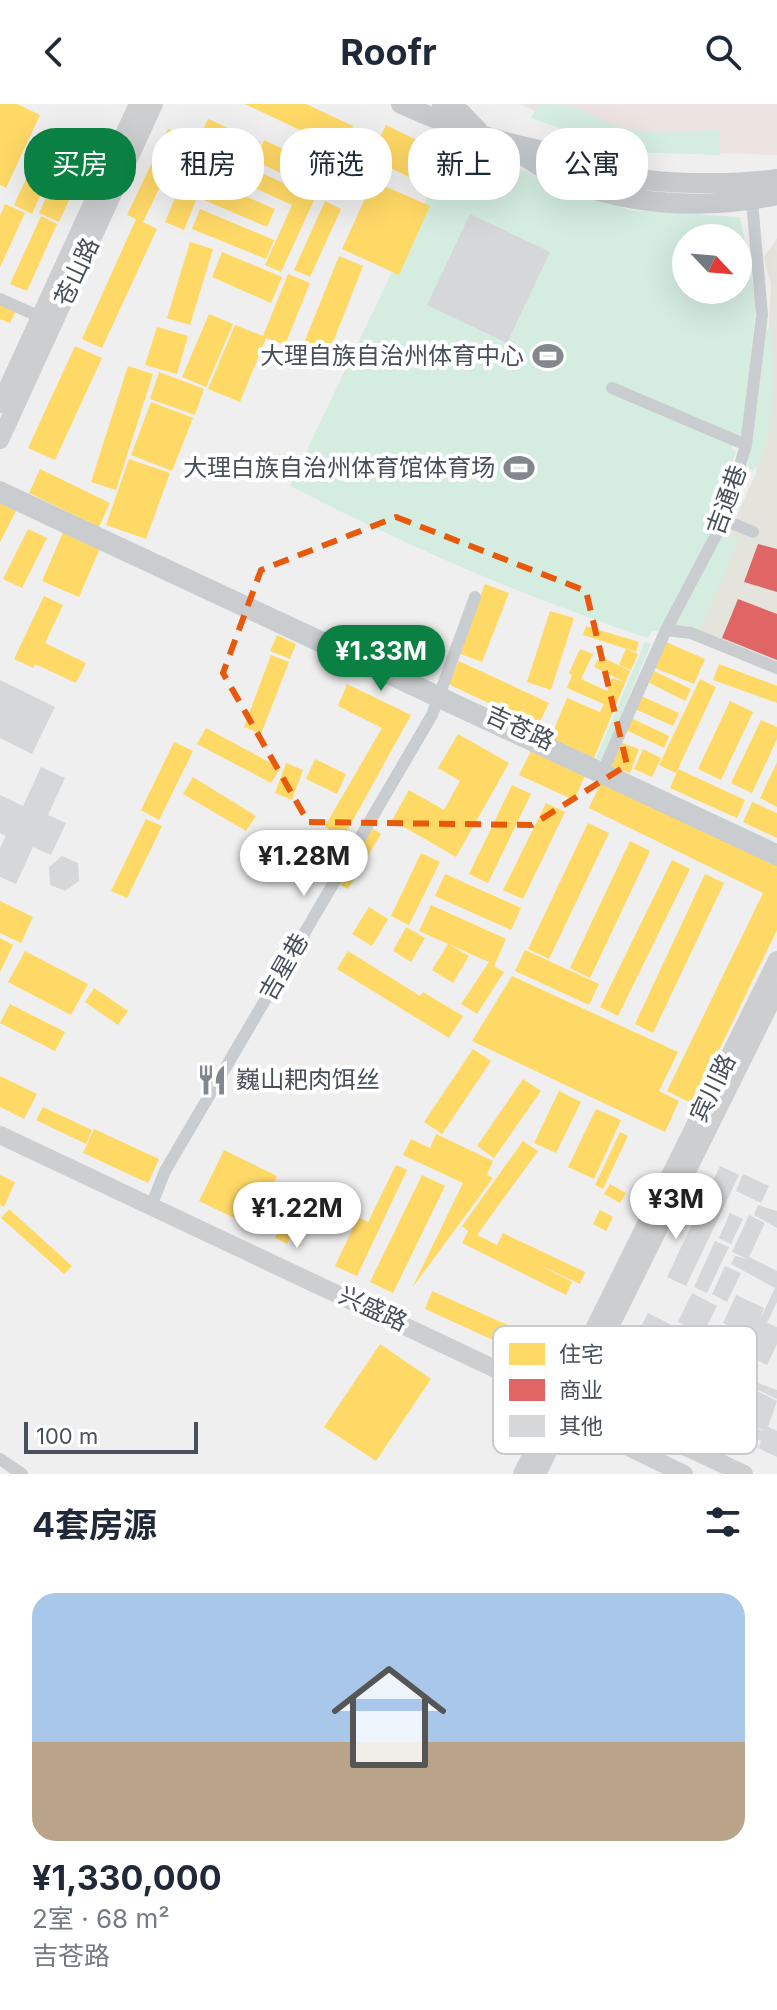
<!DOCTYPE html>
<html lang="zh">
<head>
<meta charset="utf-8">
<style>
  :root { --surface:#fff; --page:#f2f2f3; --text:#1f2937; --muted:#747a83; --line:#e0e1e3; --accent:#0b8043 }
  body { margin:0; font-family:Inter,"Noto Sans SC",sans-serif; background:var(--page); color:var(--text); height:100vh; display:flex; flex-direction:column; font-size:30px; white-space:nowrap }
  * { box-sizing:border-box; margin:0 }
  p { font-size:26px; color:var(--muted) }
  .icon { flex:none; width:44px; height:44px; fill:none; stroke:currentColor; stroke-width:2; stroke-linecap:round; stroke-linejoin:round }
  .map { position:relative; height:1370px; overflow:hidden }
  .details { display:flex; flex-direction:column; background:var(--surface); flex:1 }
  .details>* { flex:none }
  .hud { position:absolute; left:24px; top:24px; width:730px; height:72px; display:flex; gap:16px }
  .needle { width:52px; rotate:116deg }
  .controls { position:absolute; left:672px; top:120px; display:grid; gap:16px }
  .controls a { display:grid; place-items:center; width:80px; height:80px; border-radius:50%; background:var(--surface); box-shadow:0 8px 32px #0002; font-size:40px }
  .scale { position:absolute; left:24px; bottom:20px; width:174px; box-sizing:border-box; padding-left:8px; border:4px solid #474f5a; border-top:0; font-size:22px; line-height:28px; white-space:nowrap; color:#474f5a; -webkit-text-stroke:6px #fff; paint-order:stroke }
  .price { position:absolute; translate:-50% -68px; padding:0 18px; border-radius:28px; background:#fff; color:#222; font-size:26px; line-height:52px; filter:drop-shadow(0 2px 4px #0008) }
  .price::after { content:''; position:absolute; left:50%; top:48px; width:24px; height:18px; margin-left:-12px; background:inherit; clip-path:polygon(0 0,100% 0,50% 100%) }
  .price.current { background:var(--accent); color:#fff }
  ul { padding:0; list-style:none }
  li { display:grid; align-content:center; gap:16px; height:424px; padding:0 32px }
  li+li { border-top:2px solid var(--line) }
  li span { display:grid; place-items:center; height:248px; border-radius:24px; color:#555 }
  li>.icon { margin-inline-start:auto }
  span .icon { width:144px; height:144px; fill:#fffc; stroke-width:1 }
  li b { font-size:34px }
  h2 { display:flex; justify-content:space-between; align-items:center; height:96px; padding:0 32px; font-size:34px }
  .pill { padding:0 28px; border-radius:32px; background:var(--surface); box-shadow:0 8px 32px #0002; font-size:28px; line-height:72px }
  .pill.current { background:var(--accent); color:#fff }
  header { display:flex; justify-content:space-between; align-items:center; height:104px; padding:0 32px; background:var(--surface); font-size:36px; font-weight:700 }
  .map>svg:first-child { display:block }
  .commercial { fill:#e4e3dc }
  .medical { fill:#ede3e0 }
  .green { fill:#d4ede0; fill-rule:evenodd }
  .homes { fill:#ffd966 }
  .shops { fill:#e06666 }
  .building { fill:#d6d7d9; fill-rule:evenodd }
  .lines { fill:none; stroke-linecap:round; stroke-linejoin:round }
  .street { stroke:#cacdd0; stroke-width:12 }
  .secondary { stroke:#ccced0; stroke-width:18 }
  .primary { stroke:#c7cacc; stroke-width:20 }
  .marked { fill:none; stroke:#e8590c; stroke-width:6; stroke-dasharray:16 10; stroke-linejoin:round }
  .labels { text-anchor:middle; stroke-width:8; stroke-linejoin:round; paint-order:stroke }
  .street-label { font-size:24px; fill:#474f5a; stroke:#fff }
  .poi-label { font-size:24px; fill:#474f5a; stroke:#fff; text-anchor:end }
  .key { fill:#fff; stroke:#c8cace; stroke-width:2 }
  .key-label { font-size:22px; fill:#474f5a }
</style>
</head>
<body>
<header><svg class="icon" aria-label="back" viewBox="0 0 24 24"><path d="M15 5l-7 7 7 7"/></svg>Roofr<svg class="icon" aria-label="search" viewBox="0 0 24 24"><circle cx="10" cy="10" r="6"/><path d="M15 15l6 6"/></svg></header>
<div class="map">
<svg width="777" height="1370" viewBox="0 0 777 1370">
  <rect width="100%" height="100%" fill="#efefef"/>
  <path class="commercial" d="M777,134V571L684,531L755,371L762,341L771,180L764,153Z"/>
  <path class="medical" d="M520,0H777V51L619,46Z"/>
  <path class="green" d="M539,0C582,0 579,8 615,21C649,33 685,27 719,26L720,51L624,48L531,14Z
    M456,33L559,84L630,106L740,113L756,198L743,332L735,330L732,345L736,347L711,425L739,435L699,528L652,527L648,534C524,493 407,442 290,382ZM686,134H738V186H686Z
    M771,223C773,260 777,343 752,368L748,362L763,228Z
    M645,538L651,540L602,657L596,654Z"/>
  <path class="homes" d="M0,0H17L40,11L6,84L0,81Z
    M245,0H306L353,22L334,63L312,53L317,34Z
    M208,15L260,38L251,58L199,34Z
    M386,21L452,53L436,86L370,54Z
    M77,25L97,34L59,118L39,109Z
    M168,25L184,32L143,118L157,125L102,244L82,235L136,115L127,111Z
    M264,36L319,62L309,82L255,57Z
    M198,39L216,47L184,126L165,118Z
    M37,51L55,59L32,110L14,101Z
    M226,52L315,94L281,168L265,161L292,101L219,68Z
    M326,71L356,84L352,93L322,79Z
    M373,77L430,102L399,171L342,145Z
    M212,78L275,105L267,123L204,96Z
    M325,97L341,105L310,173L294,166Z
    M5,100L25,109L0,163V112Z
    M200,105L274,136L266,155L192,125Z
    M41,112L57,120L27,187L10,180Z
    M190,138L213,145L190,221L167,214Z
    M222,148L282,173L271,199L212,173Z
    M339,152L363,162L326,256L301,246Z
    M288,170L310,179L285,241L266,234L240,298L208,285L235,221L263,232Z
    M0,197L17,205L10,219L0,215Z
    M209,210L233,220L206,283L182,273Z
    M157,223L188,232L177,270L145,261Z
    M75,242L102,254L55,356L28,344Z
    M128,262L153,270L116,386L91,378Z
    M159,268L204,285L195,311L150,295Z
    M151,298L193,314L172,367L131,351Z
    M129,355L170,369L146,435L106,421Z
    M40,365L110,399L99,423L29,389Z
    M0,399L16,407L0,438Z
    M28,425L47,434L22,484L3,475Z
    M64,426L101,442L79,493L42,477Z
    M485,480L509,489L482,558L458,549Z
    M44,492L63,501L45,539L86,559L76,579L35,560L33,564L14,555Z
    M550,507L574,514L551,586L527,578Z
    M586,522L639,538L636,548L583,531Z
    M277,531L296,540L290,555L270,547Z
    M666,538L705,555L694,580L655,564Z
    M580,545L593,550L581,575L607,587L612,574L625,578L594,563L600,552L630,567L594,654L550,635L567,594L600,608L604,600L567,584L572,571L569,569Z
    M626,545L638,550L631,566L619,561Z
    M271,551L289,558L261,630L244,623Z
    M459,557L549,599L538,622L448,580Z
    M719,560L777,582V599L713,576Z
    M654,567L691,585L685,597L648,578Z
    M700,575L716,583L676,669L659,661Z
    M347,580L411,611L342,736L325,722L382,624L338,602Z
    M641,592L679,609L673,622L635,605Z
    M730,597L753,608L721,676L698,665Z
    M631,614L669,632L664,644L626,626Z
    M761,616L777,623V635L752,689L731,679Z
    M206,624L280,664L271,679L197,640Z
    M458,630L509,659L456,753L392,716L409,686L444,706L460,677L438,664Z
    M617,637L639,645L630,669L608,661Z
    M174,638L193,647L159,716L141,706Z
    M643,645L661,654L652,673L634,665Z
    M531,647L585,672L574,696L519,671Z
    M315,655L346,670L337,690L306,675Z
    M777,658V703L760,694Z
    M286,659L303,666L292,696L275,689Z
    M678,665L745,696L737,714L670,684Z
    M193,673L256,712L246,727L183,690Z
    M602,676L777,761V826L693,1000L667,987L763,789L589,704Z
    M512,681L531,690L488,779L469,770Z
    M752,698L777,709V734L743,718Z
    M546,699L565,708L523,795L503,786Z
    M146,715L162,722L127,794L111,787Z
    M588,719L609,729L549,855L528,845Z
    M370,723L381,730L348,785L337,779Z
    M630,737L650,747L590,874L570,864Z
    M421,749L440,758L409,821L391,812Z
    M672,756L690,765L618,912L600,903Z
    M445,770L521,804L511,826L435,792Z
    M705,770L724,779L653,929L635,920Z
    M0,797L33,813L21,839L0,829Z
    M431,801L506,835L494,862L504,868L477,910L461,900L489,858L419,827Z
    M369,803L388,815L372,842L352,830Z
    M406,823L425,834L411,858L393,847Z
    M0,834L13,841L0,868Z
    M448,840L469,852L453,879L432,866Z
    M525,846L599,880L589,901L515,867Z
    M25,847L88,880L71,911L8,878Z
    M348,847L420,892L423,888L463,912L449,934L337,865Z
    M512,872L678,948L659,987L679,997L665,1028L472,937Z
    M94,884L128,907L118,921L85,898Z
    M10,900L65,928L55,947L0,919Z
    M473,945L491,957L442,1030L424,1018Z
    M0,972L37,990L24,1015L0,1003Z
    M523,975L541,987L494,1054L477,1042Z
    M559,987L581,998L556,1049L534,1039Z
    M43,1003L92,1026L86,1040L36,1016Z
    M596,1005L621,1016L594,1075L568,1063Z
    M94,1025L159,1055L148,1079L83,1049Z
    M620,1028L628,1032L603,1085L595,1081Z
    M436,1030L493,1057L487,1071L493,1074L412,1184L463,1079L403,1051L411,1035L430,1044Z
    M523,1037L538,1047L477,1131L497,1141L503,1129L585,1168L580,1180L539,1161L572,1178L566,1191L462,1139L468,1127L462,1122Z
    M224,1046L277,1072L253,1123L199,1097Z
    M396,1061L407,1066L357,1172L335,1162L358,1113L368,1118Z
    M0,1071L15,1078L4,1103L0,1101Z
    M422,1071L445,1082L393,1189L370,1178Z
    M610,1080L626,1089L620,1099L604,1090Z
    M298,1087L310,1092L287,1140L275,1134Z
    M9,1105L72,1162L64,1170L1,1114Z
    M600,1106L613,1113L606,1127L593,1120Z
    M432,1187L554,1242L546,1260L425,1205Z
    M380,1240L431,1275L376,1357L324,1323Z"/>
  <path class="shops" d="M758,440L777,445V488L744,478Z
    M738,495L777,510V556L722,534Z"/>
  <path class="building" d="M470,110L550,148L507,239L427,201Z
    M0,576L55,603L32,650L0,634Z
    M41,663L65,674L48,711L66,719L51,751L33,743L16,780L0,773V744L6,732L0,729V691L23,702Z
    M62,752L78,759L79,777L65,787L50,781L49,763Z
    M720,1062L739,1071L686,1182L667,1173Z
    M743,1070L769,1082L761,1099L736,1087Z
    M758,1101L777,1107V1124L754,1111Z
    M730,1109L743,1115L731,1140L719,1134Z
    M749,1111L765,1119L749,1153L777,1167V1198L767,1219L777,1223V1240L767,1261L750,1253L741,1273L777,1286V1295L746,1280L731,1311L718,1304L715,1310L723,1314L720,1322L675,1303L677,1299L667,1294L671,1285L681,1290L682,1288L665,1279L681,1243L702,1253L703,1250L690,1244L694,1236L740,1253L734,1270L750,1232L723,1219L736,1191L764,1204L760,1215L777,1180L775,1184L731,1160L735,1152L748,1155L732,1148ZM698,1260L730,1275L716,1304L685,1289Z
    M715,1137L729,1143L707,1189L694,1183Z
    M725,1162L741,1169L727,1198L712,1190Z
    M692,1189L717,1202L703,1230L678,1218Z
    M648,1209L670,1220L651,1256L646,1254L655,1277L662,1281L655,1295L647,1291L629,1245Z
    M757,1287L777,1297L768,1323L777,1327V1353L758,1344L761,1337L748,1331L752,1323L765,1327L743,1317Z"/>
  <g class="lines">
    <path class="street" d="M0,195L40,213
      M612,284L746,341
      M0,383L777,746
      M0,393L777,756
      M724,416L753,428
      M666,526L691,529L777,564
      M602,669L666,526L724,416L746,341L762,211L752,97
      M151,1102L165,1067L432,611L475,493
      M0,1355L22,1370"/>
    <path class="secondary" d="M0,300L138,0
      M0,336L154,0
      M0,1031L559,1295L570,1302L585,1322L684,1370
      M570,1302L594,1300L744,1370
      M522,1370L777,856
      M537,1370L777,886"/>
    <path class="primary" d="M401,0C445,20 488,35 535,45C562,51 589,64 617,71C657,81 736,81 777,75
      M442,0L461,9L479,28
      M511,41C578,101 692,109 777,91"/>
  </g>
  <path class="marked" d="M396,413L586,487L627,661L532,721L308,718L223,569L261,466Z"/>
  <defs>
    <g id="stadium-bare" transform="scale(2.4)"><path d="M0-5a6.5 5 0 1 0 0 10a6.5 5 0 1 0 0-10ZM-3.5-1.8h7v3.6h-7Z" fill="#82878e" stroke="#fff" stroke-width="2.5" paint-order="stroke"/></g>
    <g id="restaurant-bare" transform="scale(2.4)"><path d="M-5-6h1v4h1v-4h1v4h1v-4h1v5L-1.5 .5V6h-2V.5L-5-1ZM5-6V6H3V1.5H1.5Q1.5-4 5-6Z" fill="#82878e" stroke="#fff" stroke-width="2.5" paint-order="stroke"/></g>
  </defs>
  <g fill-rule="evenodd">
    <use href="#stadium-bare" x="548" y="252"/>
    <use href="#stadium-bare" x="519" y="364"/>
    <use href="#restaurant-bare" x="212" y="976"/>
  </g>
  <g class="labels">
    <g class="street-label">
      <text transform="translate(77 168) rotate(-65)" y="8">苍山路</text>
      <text transform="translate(727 396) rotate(-70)" y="8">吉通巷</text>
      <text transform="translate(520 624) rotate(25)" y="8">吉苍路</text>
      <text transform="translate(284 863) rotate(-60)" y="8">吉星巷</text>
      <text transform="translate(713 984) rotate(-64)" y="8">宾川路</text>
      <text transform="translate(373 1205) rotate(25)" y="8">兴盛路</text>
    </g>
    <g class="poi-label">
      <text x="524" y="260">大理自族自治州体育中心</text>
      <text x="495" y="372">大理白族自治州体育馆体育场</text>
      <text x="236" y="984" text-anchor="start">巍山耙肉饵丝</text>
    </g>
  </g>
  <rect x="493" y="1222" width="264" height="128" rx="12" class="key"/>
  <rect x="509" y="1239" width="36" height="22" fill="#ffd966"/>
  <rect x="509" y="1275" width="36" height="22" fill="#e06666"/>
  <rect x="509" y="1311" width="36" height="22" fill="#d6d7d9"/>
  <g class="key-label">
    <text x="559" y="1258">住宅</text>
    <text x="559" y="1294">商业</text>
    <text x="559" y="1330">其他</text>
  </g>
</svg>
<div class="controls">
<a><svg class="needle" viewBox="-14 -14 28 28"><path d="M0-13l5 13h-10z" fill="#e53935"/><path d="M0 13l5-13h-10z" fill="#747a83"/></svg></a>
</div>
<div class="scale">100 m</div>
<b class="price current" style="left:381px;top:589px">¥1.33M</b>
<b class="price" style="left:304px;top:794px">¥1.28M</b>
<b class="price" style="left:676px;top:1137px">¥3M</b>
<b class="price" style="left:297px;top:1146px">¥1.22M</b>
<div class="hud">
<a class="pill current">买房</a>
<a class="pill">租房</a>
<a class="pill">筛选</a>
<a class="pill">新上</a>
<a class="pill">公寓</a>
</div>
</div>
<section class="details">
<h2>4套房源<svg class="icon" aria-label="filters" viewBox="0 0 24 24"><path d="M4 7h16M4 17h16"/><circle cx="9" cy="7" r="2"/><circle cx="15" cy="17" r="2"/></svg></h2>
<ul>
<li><span style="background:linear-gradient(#a9c7e8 60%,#b9a48a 0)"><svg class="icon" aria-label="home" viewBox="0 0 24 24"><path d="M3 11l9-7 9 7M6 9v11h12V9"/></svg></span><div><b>¥1,330,000</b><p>2室 · 68 m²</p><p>吉苍路</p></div></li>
</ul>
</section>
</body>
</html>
